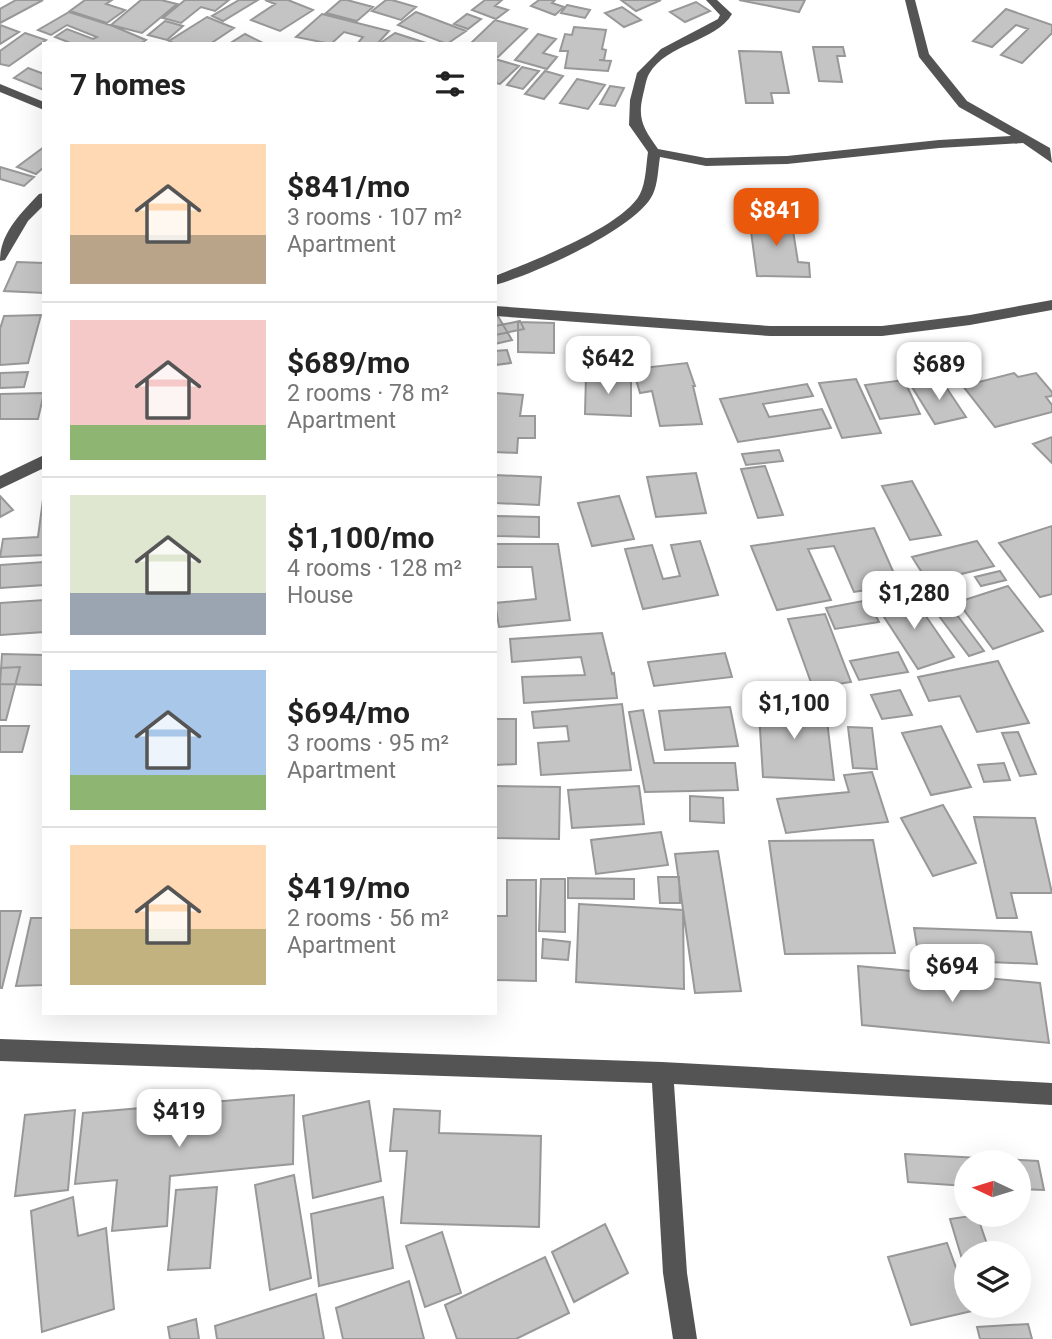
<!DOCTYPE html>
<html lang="en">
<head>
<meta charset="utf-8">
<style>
  :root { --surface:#fff; --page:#f6f6f6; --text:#222; --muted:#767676; --line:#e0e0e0; --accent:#ea580c }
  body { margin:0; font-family:Roboto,sans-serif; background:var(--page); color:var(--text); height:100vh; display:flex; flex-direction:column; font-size:26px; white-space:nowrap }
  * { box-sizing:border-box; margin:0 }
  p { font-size:23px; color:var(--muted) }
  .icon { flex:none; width:38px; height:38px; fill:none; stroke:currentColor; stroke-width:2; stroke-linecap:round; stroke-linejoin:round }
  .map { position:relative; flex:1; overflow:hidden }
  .panel { position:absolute; left:42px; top:42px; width:455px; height:973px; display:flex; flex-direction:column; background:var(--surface); border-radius:0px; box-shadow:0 7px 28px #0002 }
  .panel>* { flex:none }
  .needle { width:46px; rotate:274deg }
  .buttons { position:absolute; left:954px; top:1150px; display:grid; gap:14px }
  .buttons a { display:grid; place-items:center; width:77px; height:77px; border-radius:50%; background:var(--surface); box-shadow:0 7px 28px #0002; font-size:35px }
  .price { position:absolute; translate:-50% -60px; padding:0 16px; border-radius:14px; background:#fff; color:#222; font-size:23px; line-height:46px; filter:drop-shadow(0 2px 4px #0008) }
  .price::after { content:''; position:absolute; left:50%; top:42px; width:21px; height:16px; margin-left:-10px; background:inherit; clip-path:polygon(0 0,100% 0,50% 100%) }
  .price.selected { background:var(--accent); color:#fff }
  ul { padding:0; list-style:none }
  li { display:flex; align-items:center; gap:21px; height:175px; padding:0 28px }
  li+li { border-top:2px solid var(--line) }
  li span { display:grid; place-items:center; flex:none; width:196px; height:140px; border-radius:0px; color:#555 }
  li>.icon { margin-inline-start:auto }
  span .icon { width:84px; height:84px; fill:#fffc; stroke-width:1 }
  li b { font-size:30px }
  h2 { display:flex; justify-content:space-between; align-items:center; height:84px; padding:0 28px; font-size:30px }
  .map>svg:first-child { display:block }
  .building { fill:#c4c4c4; stroke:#989898; stroke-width:2 }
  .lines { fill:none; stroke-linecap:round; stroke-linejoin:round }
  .minor { fill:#545454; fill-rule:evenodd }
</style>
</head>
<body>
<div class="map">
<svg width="1052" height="1339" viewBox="0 0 1052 1339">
  <rect width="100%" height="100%" fill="#fff"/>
  <path class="building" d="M16,0H43L0,23V9Z
    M85,0H112L106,4L125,10L107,23L70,11Z
    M141,0H161L177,4L142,33L111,25Z
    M185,0H229L215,11L201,7L181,23L163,18Z
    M239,0H258L223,21L212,16Z
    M265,0H288L313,10L280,31L251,20L275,4Z
    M341,0H347L373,7L357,21L326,13Z
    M386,0H392L416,7L401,20L372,11Z
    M485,0H502L495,6L508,10L496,19L472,10Z
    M539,0H555L552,3L564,7L555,15L531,6Z
    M621,0H661L636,11Z
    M739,0H805L799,12Z
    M696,2L710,11L685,22L670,12Z
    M567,5L590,10L585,18L561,13Z
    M622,7L641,20L624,27L605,13Z
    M1006,9L1052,25V33L1022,63L1001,55L1028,29L1016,25L992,47L973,41Z
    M69,12L113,26L146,40L140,44H73L55,37L67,29L93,39L97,37L67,25L51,35L38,30Z
    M416,12L466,31L447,44L398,25Z
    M322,14L389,31L377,44H357L363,37L344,32L331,44L296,37Z
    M467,14L481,19L468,29L454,24Z
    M207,17L234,28L210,44H175L169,41Z
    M495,20L527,29L498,57L495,56V44H470Z
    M165,21L183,26L167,40L148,35Z
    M0,25L19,32L0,44Z
    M574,27L606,30L602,49L606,50L604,60H599L611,61L608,71L565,68L568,51H560L565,34L572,35Z
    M25,33L46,40L9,66L0,64V51Z
    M395,33L426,43L428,44H379Z
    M245,34L263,43L229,44Z
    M538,34L556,39L543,53L557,57L547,69L515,60Z
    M813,47H843L845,56H837L842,82L819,81Z
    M739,51L781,52L789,93H771L773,103H746Z
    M495,59L519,66L500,84L495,83Z
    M522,67L539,71L523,89L507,85Z
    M28,68L44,74V90L14,78Z
    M545,71L563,76L544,99L525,94Z
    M577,79L605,85L588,109L560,103Z
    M610,86L624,88L615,106L600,104Z
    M44,147V167L36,174L17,167Z
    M0,167L34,177L24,186L0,179Z
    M749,217L791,218L798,262L809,263L810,277L757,276Z
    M17,262L44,263V293L4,291Z
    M496,313L512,340L495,344V314Z
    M41,315L28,363L0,365V329L4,316Z
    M520,321L524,329L495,335V326Z
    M518,322L554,323V353L518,352Z
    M507,350L511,363L495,365V351Z
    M687,363L695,386H693L702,424L660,426L652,391L640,393L633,369Z
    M28,372L24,387L0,388V373Z
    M1014,373L1018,377L1036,373L1052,392V396L1046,397L1052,405V412L995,427L963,386Z
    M586,375L631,377V416L585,414Z
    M856,379L881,433L842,438L819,383Z
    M904,380L920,414L880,419L865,385Z
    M942,381L966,417L935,424L912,387Z
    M807,384L813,396L763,404L769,417L822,409L831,428L738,442L720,399Z
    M44,393L38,419H0V394Z
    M495,393L523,395L520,416H535V438H518L517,453L495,452Z
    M1052,437V463L1033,444Z
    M779,450L783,461L746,465L742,454Z
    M765,466L783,515L758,518L741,469Z
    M696,473L706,513L656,517L647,477Z
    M495,475L541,477L539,505L495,503Z
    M912,481L941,535L910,540L882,486Z
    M44,492V555L0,557L3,539L38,537Z
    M0,496L13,510L0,517Z
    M619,496L634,539L592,546L578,503Z
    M495,516L539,517V537L495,536Z
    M1052,526V594L1040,597L999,543Z
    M874,528L899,585L854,592L834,546L808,549L831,600L777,610L751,546Z
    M700,541L718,595L643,609L625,549L652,545L663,579L680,576L671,545Z
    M977,541L994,566L928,582L912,557Z
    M495,544H558L570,620L499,627L495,603L536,599L532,567H495Z
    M44,562V585L0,588V565Z
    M1000,571L1006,580L981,586L975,577Z
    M1008,586L1043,631L993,649L958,602Z
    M910,593L954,657L918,669L875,603Z
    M44,600V632L0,635V603Z
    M868,600L879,622L835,629L826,608Z
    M954,611L984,651L969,656L939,616Z
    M825,614L851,682L813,688L788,619Z
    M602,633L612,674L614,673L617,698L524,703L522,677L585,675L581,657L512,662L510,639Z
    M898,652L908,672L859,680L850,661Z
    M725,653L732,677L654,686L648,662Z
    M2,654L44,655V685L0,684Z
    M998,661L1029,723L977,732L960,696L929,701L918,677Z
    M20,667L6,720H0V668Z
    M900,690L912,715L882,719L871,695Z
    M758,697L796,698L798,711L826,712L834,780L763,777Z
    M622,704L631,770L541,775L538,743L569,741L567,726L534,728L532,712Z
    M730,707L738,746L665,750L659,711Z
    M643,710L654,763H735L738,790L645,792L629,712Z
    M495,719H516V764L495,765Z
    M0,726H29L22,752H0Z
    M941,726L971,787L931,795L902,733Z
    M848,727L872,728L877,769L853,768Z
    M1018,732L1036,774L1020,776L1002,733Z
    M1004,763L1010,780L984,782L978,765Z
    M872,772L888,822L786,833L777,799L849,792L844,775Z
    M495,786L560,787L559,839L495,838Z
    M639,786L644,824L572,828L568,790Z
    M690,796L723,798L724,823L690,821Z
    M943,805L976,863L933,876L901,818Z
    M974,817L1035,818L1052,893H1011L1017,918H997Z
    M661,832L668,865L596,874L591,840Z
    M873,840L895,953L785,954L769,841Z
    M718,851L741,991L695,993L675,854Z
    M658,877H679L680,903H660Z
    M568,878L634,879V899L568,898Z
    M541,879H565V932L539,931Z
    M507,880H536V981L495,980V916H507Z
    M579,904L683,910L684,989L576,982Z
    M0,911H21L2,988H0Z
    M31,918H44V985L16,986Z
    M914,928L1031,932L1037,964L919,959Z
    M543,939L570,942L568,960L542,958Z
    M858,966L1040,983L1049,1043L862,1025Z
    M294,1095L293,1164L170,1176L167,1226L112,1231L117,1180L75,1184L83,1113Z
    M369,1101L381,1181L313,1198L303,1116Z
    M394,1109L440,1111L439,1133L541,1136L539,1227L401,1223L407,1151H390Z
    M75,1110L68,1190L15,1196L25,1115Z
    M905,1154L1038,1161L1044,1190L1018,1189V1162H966V1186L908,1182Z
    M294,1175L311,1278L270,1290L255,1185Z
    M217,1187L210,1268L168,1270L176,1190Z
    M73,1197L78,1236L106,1228L114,1309L42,1332L31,1211Z
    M383,1197L393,1268L319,1286L311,1214Z
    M977,1215L990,1253H966V1272L950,1219Z
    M605,1224L628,1273L574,1302L552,1252Z
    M442,1232L461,1293L425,1307L406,1246Z
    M947,1243L966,1295V1306H970L972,1311L911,1325L888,1257Z
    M545,1257L569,1313L516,1339H457L445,1305Z
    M409,1281L424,1339H343L336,1308Z
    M316,1294L324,1339H217L215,1326Z
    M196,1319L199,1339H170L168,1327Z
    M1028,1324L1032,1339H980L977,1327Z"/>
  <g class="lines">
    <path class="minor" d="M706,0H717L732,14C716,42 667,43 649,74C646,79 645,88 643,95C637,120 644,129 658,149L706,158L787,156L939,140L1011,136L959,107L919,57L905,0H915L929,54L967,101L1050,148L1052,163L1023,143L939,148L787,164L706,166L660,157C658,169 658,183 653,194C637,229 532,275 495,285V276C530,262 623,227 640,194C646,182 646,165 648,152L629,125L630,100L637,73L661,49L718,19L720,15Z
      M0,84L44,102V110L0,92Z
      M44,193V205L28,221L5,260L0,261C0,233 21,213 39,194Z
      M1052,300V310L970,325L882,336H770L495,316V306L770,326H882L970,315Z
      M44,455V468L0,489V476Z
      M0,1039L662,1062L1052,1083V1105L674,1084L687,1273L697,1339H673L663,1273L652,1083L0,1061Z"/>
  </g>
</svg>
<div class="buttons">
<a><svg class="needle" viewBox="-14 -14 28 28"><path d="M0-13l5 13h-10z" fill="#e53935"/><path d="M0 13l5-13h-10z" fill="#767676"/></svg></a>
<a><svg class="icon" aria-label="layers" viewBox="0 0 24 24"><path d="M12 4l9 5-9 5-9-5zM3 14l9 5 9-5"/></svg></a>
</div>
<b class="price selected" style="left:776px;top:248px">$841</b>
<b class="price" style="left:608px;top:396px">$642</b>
<b class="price" style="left:939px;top:402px">$689</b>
<b class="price" style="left:914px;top:631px">$1,280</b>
<b class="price" style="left:794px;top:741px">$1,100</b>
<b class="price" style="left:952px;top:1004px">$694</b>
<b class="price" style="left:179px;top:1149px">$419</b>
<section class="panel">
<h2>7 homes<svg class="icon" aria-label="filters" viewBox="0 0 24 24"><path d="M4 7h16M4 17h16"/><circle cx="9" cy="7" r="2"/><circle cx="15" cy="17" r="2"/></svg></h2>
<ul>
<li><span style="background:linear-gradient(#ffd9b3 65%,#b9a48a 0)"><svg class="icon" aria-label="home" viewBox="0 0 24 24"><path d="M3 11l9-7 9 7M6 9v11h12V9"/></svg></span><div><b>$841/mo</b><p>3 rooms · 107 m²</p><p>Apartment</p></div></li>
<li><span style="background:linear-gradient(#f6c9c9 75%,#8fb573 0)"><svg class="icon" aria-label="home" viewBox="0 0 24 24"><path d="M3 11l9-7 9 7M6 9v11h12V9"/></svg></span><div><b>$689/mo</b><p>2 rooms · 78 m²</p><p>Apartment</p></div></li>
<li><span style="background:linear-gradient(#dfe7d0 70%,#9aa5b1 0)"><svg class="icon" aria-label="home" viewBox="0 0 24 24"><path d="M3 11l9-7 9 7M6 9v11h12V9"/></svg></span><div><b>$1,100/mo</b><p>4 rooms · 128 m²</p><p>House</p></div></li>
<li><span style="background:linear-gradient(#a9c7e8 75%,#8fb573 0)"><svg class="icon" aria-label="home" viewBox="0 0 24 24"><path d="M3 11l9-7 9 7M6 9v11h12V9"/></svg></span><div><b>$694/mo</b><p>3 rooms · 95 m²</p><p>Apartment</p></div></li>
<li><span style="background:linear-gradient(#ffd9b3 60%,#c2b280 0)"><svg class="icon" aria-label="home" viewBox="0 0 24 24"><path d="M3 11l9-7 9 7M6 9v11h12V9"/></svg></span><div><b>$419/mo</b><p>2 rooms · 56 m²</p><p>Apartment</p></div></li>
</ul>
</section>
</div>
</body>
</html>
